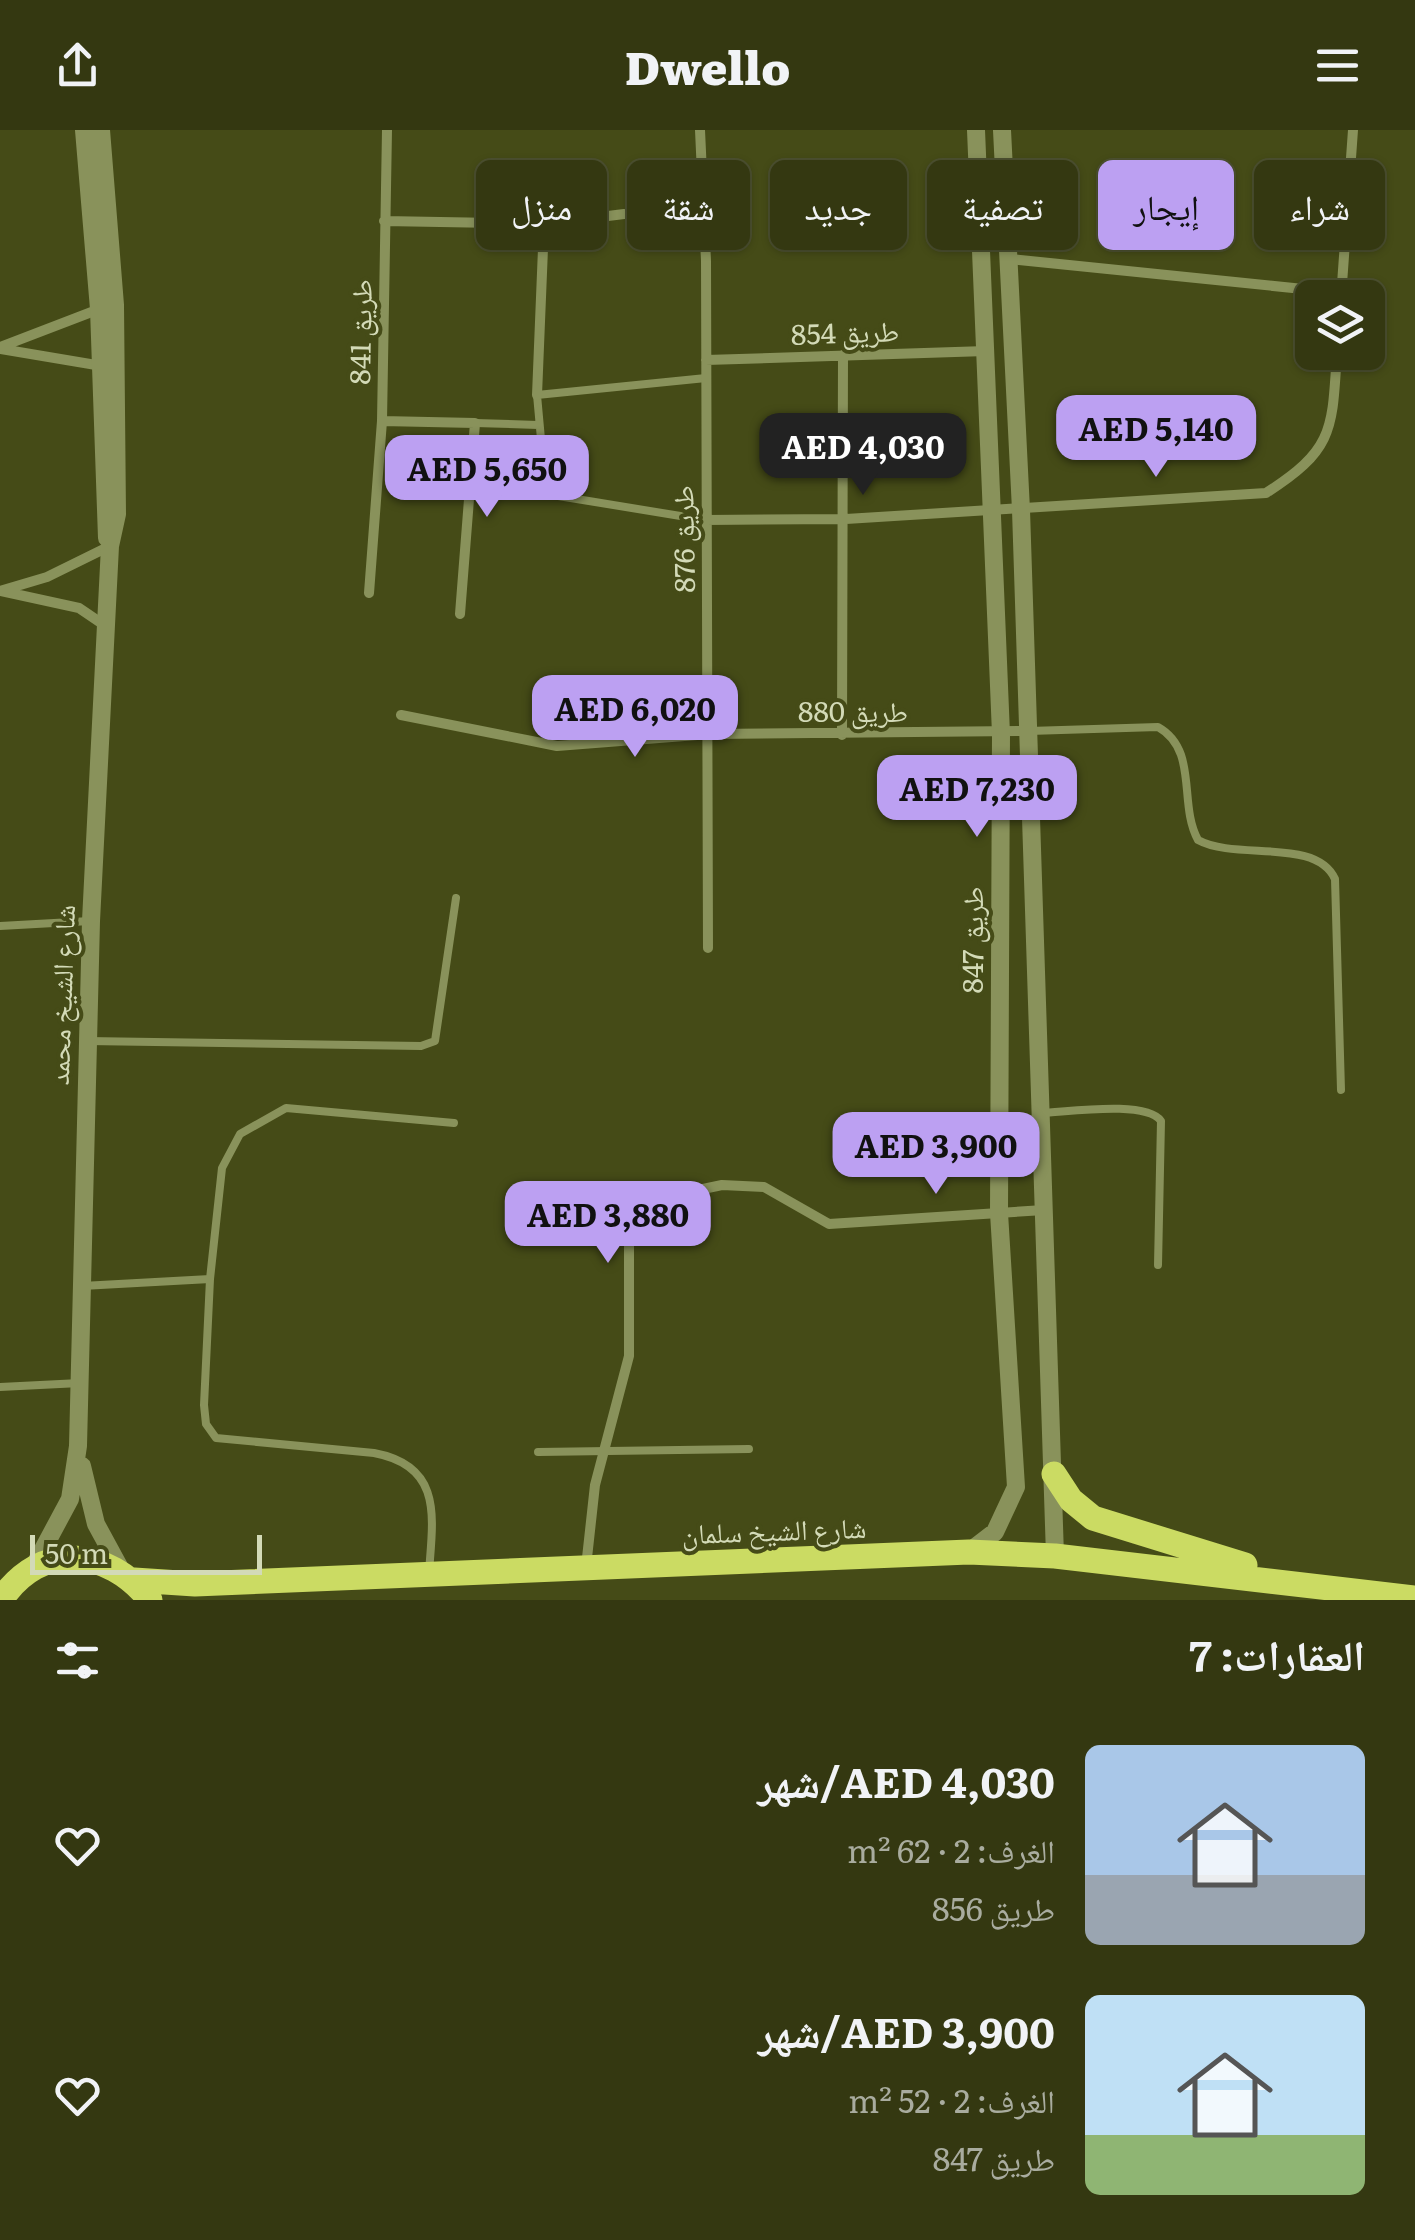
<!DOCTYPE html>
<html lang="ar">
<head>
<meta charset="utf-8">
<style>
  :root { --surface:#343811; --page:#3f431f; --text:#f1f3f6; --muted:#a9ac9f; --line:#4e5231; --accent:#bca0f2 }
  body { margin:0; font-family:Literata,"Noto Naskh Arabic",serif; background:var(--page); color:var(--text); direction:rtl; height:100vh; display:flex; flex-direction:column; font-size:38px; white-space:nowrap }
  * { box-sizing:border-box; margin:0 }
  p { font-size:32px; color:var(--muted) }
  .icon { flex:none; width:55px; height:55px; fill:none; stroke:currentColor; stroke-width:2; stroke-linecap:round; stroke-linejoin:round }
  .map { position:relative; height:1470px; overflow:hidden; direction:ltr }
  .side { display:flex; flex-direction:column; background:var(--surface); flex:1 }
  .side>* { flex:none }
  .banner { position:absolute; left:30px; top:30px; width:1355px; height:90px; direction:rtl; display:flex; gap:20px }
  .tools { position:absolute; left:1295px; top:150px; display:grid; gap:20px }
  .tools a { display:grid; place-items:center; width:90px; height:90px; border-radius:15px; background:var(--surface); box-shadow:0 2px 8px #0004,0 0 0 2px var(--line); font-size:50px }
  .scale { position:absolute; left:30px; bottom:25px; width:232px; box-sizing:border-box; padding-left:10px; border:5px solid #d3dab7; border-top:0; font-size:28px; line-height:35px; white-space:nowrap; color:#d3dab7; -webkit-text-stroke:8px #454b17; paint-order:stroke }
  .price { position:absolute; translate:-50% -85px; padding:0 22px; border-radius:20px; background:var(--accent); color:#111; font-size:32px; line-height:65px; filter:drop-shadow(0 2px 5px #0008) }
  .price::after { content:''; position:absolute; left:50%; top:60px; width:30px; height:22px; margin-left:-15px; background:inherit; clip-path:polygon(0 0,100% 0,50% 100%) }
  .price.selected { background:#222; color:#fff }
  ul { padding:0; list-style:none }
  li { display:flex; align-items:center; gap:30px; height:250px; padding:0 50px }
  li span { display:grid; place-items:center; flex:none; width:280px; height:200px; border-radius:15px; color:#555 }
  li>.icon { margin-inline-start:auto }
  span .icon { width:120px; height:120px; fill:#fffc; stroke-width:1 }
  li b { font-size:42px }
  h2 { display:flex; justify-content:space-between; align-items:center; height:120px; padding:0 50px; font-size:42px }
  .tag { padding:0 35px; border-radius:15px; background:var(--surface); box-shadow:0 2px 8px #0004,0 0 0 2px var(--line); font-size:35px; line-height:90px }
  .tag.selected { background:var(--accent); color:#111 }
  header { display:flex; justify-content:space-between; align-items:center; height:130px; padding:0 50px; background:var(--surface); font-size:45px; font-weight:800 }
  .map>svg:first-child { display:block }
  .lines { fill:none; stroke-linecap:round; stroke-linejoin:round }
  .service { stroke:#89925b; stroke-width:8 }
  .minor { stroke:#89925b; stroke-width:10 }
  .tertiary { stroke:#89925b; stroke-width:18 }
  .primary { stroke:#cbdb63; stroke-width:25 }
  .labels { text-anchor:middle; stroke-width:8; stroke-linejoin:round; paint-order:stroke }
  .street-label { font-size:28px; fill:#d3dab7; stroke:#454b17 }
</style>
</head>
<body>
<header><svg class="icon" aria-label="menu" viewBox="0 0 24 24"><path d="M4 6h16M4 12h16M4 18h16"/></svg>Dwello<svg class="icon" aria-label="share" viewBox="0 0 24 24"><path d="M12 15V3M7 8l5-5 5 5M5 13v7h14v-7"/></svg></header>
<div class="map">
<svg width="1415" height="1470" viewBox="0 0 1415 1470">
  <rect width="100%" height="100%" fill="#454b17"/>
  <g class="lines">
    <path class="service" d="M475,293L538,295
      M705,390L546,364L537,265L706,248
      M1029,601L1158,597C1199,620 1178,674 1198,710C1236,731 1316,707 1335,749L1341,960
      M0,796L90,791
      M87,911L421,916L435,911L456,768
      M1042,983C1068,982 1146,970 1161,991L1158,1135
      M82,1156L210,1149
      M0,1257L80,1253
      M538,1322L749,1319
      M429,1442C433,1387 443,1336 374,1323L216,1308L206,1294L204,1275L210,1149L222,1038L240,1004L286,978L454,993"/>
    <path class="minor" d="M700,0L706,131L708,818
      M384,91L544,94L624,84
      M1010,129L1342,163
      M1341,168L1353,0
      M0,217L102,178
      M1,219L102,236
      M706,230L986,221
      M537,265L544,94
      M382,291L475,293L460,484
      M705,390L846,389L1266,363C1335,319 1332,299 1337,222
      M0,461L47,447L110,416
      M1,461L79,478L107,497
      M369,463L382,291L387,0
      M401,585L557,616L710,604L1029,601
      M842,605L843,225
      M586,1437L595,1355L629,1226V1098L634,1082L646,1071L722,1055L764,1057L829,1094L1044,1080"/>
    <path class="tertiary" d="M84,0L99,179L107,408
      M1002,0L1021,380L1055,1426
      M82,1336L96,1394L121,1440
      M969,1422L995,1402L1016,1357L999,1083L1001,604L976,0
      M33,1438L70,1369L78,1316L91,791L110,416L117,384L115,175L101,0"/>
    <path class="primary" d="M1054,1344L1071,1370L1093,1388L1245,1435
      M134,1450L195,1454L969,1422L1055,1426L1415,1468
      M1,1470C41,1410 108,1418 150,1470"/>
  </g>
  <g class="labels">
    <g class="street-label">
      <text transform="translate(361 202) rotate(-89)" y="10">طريق 841</text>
      <text transform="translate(845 203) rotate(-2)" y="10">طريق 854</text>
      <text transform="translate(684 409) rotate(-91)" y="10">طريق 876</text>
      <text x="853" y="592">طريق 880</text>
      <text transform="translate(973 810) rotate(-90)" y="10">طريق 847</text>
      <text transform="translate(62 865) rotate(-88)" y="10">شارع الشيخ محمد</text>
      <text transform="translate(774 1401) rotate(-2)" y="10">شارع الشيخ سلمان</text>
    </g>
  </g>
</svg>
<div class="tools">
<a><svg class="icon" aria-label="layers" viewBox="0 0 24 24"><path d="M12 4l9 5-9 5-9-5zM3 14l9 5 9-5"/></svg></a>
</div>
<div class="scale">50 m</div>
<b class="price" style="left:1156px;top:350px">AED 5,140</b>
<b class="price selected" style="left:863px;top:368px">AED 4,030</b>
<b class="price" style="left:487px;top:390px">AED 5,650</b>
<b class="price" style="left:635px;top:630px">AED 6,020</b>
<b class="price" style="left:977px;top:710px">AED 7,230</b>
<b class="price" style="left:936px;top:1067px">AED 3,900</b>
<b class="price" style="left:608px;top:1136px">AED 3,880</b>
<div class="banner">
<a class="tag">شراء</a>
<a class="tag selected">إيجار</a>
<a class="tag">تصفية</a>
<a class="tag">جديد</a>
<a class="tag">شقة</a>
<a class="tag">منزل</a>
</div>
</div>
<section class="side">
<h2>العقارات: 7<svg class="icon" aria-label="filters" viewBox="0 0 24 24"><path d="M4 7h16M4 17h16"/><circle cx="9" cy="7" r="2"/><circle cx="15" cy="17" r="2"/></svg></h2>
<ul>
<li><span style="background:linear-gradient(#a9c7e8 65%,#9aa5b1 0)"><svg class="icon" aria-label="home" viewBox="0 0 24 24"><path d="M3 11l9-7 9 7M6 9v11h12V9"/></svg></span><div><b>AED 4,030/شهر</b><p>الغرف: 2 · 62 m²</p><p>طريق 856</p></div><svg class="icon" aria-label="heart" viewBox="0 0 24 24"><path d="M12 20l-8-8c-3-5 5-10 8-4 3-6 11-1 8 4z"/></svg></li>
<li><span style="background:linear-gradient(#bfe0f5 70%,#8fb573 0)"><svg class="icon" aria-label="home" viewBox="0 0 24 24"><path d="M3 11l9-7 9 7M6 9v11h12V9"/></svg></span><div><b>AED 3,900/شهر</b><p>الغرف: 2 · 52 m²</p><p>طريق 847</p></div><svg class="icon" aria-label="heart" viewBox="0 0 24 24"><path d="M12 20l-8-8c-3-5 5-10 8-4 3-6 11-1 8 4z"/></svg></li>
</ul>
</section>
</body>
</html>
